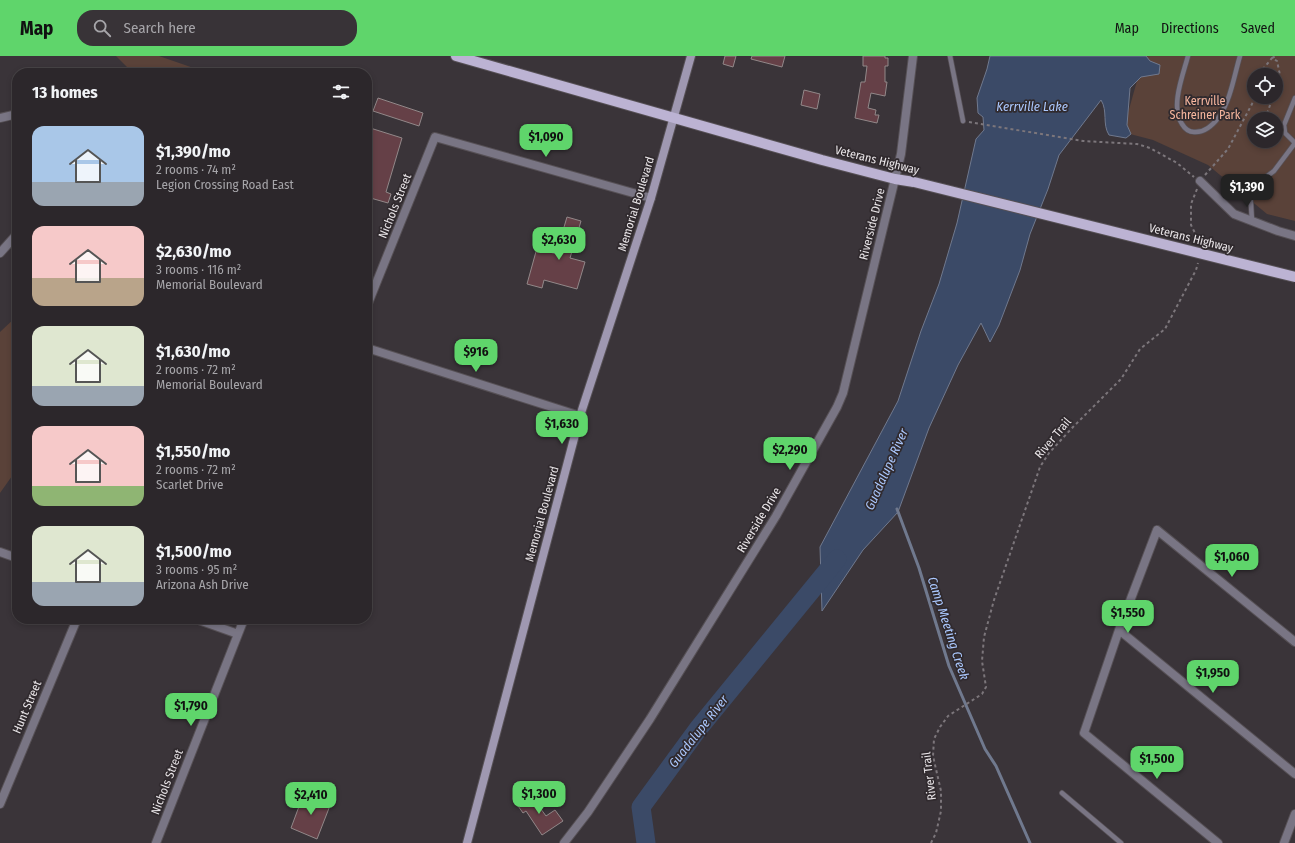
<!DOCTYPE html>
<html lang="en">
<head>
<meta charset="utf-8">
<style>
  :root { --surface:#2c272b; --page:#383337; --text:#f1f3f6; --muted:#a6a5a9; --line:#484447; --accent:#5fd56b }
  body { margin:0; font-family:"Fira Sans Condensed",sans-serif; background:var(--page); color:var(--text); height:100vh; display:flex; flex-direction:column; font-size:15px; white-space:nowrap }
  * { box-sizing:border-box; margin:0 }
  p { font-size:13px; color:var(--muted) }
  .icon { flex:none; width:22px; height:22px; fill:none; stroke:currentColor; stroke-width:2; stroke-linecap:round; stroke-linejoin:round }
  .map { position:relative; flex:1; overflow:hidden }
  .panel { position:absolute; left:12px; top:12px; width:360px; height:556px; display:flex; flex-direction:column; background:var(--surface); border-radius:16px; box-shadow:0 2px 6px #0003,0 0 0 1px var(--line) }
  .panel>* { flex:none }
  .buttons { position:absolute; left:1247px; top:12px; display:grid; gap:8px }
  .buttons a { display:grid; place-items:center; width:36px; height:36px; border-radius:50%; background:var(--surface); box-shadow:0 2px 6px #0003,0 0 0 1px var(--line); font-size:20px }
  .price { position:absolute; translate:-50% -34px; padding:0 9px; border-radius:8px; background:var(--accent); color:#111; font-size:13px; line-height:26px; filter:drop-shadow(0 1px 2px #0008) }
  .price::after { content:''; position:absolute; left:50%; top:24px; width:12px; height:9px; margin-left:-6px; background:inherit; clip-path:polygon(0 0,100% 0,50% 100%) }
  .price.selected { background:#222; color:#fff }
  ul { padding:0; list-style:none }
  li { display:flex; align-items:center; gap:12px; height:100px; padding:0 20px }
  li span { display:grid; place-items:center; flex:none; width:112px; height:80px; border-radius:12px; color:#555 }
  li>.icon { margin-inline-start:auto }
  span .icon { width:48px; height:48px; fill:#fffc; stroke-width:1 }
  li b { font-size:17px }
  h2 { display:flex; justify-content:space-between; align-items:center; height:48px; padding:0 20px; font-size:17px }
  header { display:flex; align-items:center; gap:24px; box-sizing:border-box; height:56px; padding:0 20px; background:var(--accent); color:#111 }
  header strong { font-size:19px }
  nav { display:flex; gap:22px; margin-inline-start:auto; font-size:14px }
  .search { width:280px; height:36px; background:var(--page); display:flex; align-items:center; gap:10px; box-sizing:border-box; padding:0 14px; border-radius:16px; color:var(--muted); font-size:15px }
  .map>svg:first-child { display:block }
  .green { fill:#5a4239; fill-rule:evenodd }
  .water { fill:#3b4a67; stroke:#70798e }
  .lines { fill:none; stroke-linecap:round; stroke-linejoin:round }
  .stream { stroke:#70798e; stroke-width:3 }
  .river { stroke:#3b4a67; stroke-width:19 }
  .building { fill:#654047; stroke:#928889 }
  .lane-casing { stroke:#565055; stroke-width:6 }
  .street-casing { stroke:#565055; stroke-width:10 }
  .secondary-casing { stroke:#565055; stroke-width:10 }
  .primary-casing { stroke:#565055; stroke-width:12 }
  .path { stroke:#7c767b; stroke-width:2; stroke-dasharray:3 3; stroke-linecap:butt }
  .lane { stroke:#797584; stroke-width:4.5 }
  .street { stroke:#797584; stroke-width:8 }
  .secondary { stroke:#9f98b1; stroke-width:8 }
  .primary { stroke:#bcb3d3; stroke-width:10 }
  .primary-bridge-casing { stroke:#565055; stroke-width:12; stroke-linecap:butt }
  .primary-bridge { stroke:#bcb3d3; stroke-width:10 }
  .labels { text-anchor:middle; stroke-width:3.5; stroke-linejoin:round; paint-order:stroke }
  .park-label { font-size:12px; fill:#f7b69e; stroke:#302a2e }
  .street-label { font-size:12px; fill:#eae6e9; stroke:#302a2e }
  .water-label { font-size:13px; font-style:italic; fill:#abc8fe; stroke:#302a2e }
</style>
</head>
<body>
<header>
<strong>Map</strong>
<div class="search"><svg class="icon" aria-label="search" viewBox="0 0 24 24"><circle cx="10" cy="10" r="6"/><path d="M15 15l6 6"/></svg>Search here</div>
<nav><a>Map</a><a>Directions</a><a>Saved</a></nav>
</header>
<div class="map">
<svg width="1295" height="787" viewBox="0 0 1295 787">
  <rect width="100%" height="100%" fill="#3a3439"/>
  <path class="green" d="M116,0H159L208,17H133Z
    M1144,0H1295V165L1267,158L1208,109L1153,84L1130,78L1126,64ZM1254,19H1276V41H1254ZM1254,63H1276V85H1254Z
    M17,260V413L0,437V276Z"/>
  <path class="water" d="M990,0H1146L1150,5L1160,9L1159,18L1141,21L1130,32L1127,69L1131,78L1126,82L1109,79C1102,68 1108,55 1101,44L1059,99L1048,133L1030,178L1020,214L999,269L990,286L981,267L958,309L929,372L898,456L863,494L822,555L820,491L898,345L921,275L939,228L957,167L976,83L984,74L983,61L978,57L977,42L987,13Z"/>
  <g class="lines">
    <path class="stream" d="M897,453L919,512L949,610L985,693L996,710L1030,787"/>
    <path class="river" d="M646,787L641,751L698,673L837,503"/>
  </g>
  <path class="building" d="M725,0H736L733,11L723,8Z
    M752,0H785L782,11L751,3Z
    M863,0H885V2H888V10H885V26H887L885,40L871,37L868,52L876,54L875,59H879L877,67L855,62L861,26H865L867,10H863Z
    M804,34L820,38L817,53L801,49Z
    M378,42L423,57L419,70L373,55Z
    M367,71L402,82L386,136L391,138L388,147L367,141Z
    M567,161L581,165L570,202L585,206L577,233L544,224L542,232L527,228L537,192L556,198Z
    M304,737L331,747L317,783L291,772Z
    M530,738L546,760L555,754L563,765L542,779L526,755L523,757L516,747Z"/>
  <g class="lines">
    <g class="lane-casing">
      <path id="lane" d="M950,0L963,65
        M1188,0C1183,19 1170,51 1182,68C1185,73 1189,76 1194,76C1205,77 1213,69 1219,61C1231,43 1234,20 1240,0
        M1295,42L1284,69L1285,77L1295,87
        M1252,165L1250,133L1274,115L1295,87
        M1062,737L1121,787"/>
    </g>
    <g class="street-casing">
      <path id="street" d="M0,62L17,58
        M1200,125L1234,158L1278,175L1295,180
        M0,197L17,178
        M367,250L435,81L651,142
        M367,292L580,360
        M0,496L17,502
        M196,563L238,578
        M1119,574L1295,718
        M0,748L77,563
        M156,787L244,563
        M564,787L588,756L650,663L776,460L837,351L843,337L901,98L913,0
        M1218,787L1084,677L1119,574L1157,474L1295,586
        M1284,787L1295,758"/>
    </g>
    <g class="secondary-casing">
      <path id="secondary" d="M467,787L580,360L651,142L691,0"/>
    </g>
    <g class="primary-casing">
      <path id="primary" d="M456,0L822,104L895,123L914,126"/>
    </g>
    <path class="path" d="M1272,2L1276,0
      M1261,19L1263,13L1272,2L1277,5L1280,19L1276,31
      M1265,63L1273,41
      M969,66L1083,85L1137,88L1150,92L1177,107L1194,121
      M1205,119L1228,93L1252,48L1254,41
      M1197,133L1191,148V169L1200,187
      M931,787L936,777L941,755V735L933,700L934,683L940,671L948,660L982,638L986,631L982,605L984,581L994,544L1040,411L1049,397L1073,371L1121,323L1140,293L1165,273L1196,214L1198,207"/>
    <use href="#lane" class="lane"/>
    <use href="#street" class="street"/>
    <use href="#secondary" class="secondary"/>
    <use href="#primary" class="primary"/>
    <g class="primary-bridge-casing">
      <path id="primary-bridge" d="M914,126L1295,221"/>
    </g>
    <use href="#primary-bridge" class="primary-bridge"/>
  </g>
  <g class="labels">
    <g class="park-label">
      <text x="1205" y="49">Kerrville<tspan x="1205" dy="14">Schreiner Park</tspan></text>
    </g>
    <g class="street-label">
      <text transform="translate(877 104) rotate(14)" y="4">Veterans Highway</text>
      <text transform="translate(636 148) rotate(-73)" y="4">Memorial Boulevard</text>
      <text transform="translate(395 150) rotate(-68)" y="4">Nichols Street</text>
      <text transform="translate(872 168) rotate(-76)" y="4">Riverside Drive</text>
      <text transform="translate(1191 182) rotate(14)" y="4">Veterans Highway</text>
      <text transform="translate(1053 382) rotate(-50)" y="4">River Trail</text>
      <text transform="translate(542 458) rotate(-75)" y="4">Memorial Boulevard</text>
      <text transform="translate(759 464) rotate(-59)" y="4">Riverside Drive</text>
      <text transform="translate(27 651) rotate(-67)" y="4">Hunt Street</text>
      <text transform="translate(929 720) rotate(-97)" y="4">River Trail</text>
      <text transform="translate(167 726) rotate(-69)" y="4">Nichols Street</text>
    </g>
    <g class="water-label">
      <text x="1032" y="55">Kerrville Lake</text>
      <text transform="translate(886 413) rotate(-66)" y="5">Guadalupe River</text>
      <text transform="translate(949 572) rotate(72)" y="5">Camp Meeting Creek</text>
      <text transform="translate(698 675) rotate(-52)" y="5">Guadalupe River</text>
    </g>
  </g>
</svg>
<div class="buttons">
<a><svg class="icon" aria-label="locate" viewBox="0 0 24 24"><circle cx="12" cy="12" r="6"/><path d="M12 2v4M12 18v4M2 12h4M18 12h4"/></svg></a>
<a><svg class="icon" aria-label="layers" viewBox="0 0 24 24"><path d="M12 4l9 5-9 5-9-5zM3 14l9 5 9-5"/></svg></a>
</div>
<b class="price" style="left:546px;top:102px">$1,090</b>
<b class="price selected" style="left:1247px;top:152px">$1,390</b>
<b class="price" style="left:559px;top:205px">$2,630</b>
<b class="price" style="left:476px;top:317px">$916</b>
<b class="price" style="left:562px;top:389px">$1,630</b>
<b class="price" style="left:790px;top:415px">$2,290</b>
<b class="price" style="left:1232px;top:522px">$1,060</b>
<b class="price" style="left:1128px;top:578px">$1,550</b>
<b class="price" style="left:1213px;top:638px">$1,950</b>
<b class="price" style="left:191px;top:671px">$1,790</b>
<b class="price" style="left:1157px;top:724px">$1,500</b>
<b class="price" style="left:539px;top:759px">$1,300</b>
<b class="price" style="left:311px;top:760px">$2,410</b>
<section class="panel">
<h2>13 homes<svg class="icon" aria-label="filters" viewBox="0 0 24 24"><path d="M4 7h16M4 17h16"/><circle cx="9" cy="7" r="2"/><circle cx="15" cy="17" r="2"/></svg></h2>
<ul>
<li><span style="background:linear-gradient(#a9c7e8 70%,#9aa5b1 0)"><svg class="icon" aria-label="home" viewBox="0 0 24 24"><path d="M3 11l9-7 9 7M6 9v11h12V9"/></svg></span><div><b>$1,390/mo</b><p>2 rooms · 74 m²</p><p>Legion Crossing Road East</p></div></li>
<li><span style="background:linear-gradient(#f6c9c9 65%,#b9a48a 0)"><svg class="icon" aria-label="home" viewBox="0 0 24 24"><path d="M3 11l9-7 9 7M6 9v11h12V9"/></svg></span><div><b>$2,630/mo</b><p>3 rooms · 116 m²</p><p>Memorial Boulevard</p></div></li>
<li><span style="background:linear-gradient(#dfe7d0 75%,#9aa5b1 0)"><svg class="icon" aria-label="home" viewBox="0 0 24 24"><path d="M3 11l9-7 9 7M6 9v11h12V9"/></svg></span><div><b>$1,630/mo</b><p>2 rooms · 72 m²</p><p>Memorial Boulevard</p></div></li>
<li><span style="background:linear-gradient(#f6c9c9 75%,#8fb573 0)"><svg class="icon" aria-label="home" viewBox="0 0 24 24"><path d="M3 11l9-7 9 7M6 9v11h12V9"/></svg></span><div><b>$1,550/mo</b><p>2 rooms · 72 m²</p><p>Scarlet Drive</p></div></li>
<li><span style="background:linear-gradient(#dfe7d0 70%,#9aa5b1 0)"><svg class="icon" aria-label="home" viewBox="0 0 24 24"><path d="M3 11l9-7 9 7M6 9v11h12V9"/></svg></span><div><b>$1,500/mo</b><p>3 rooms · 95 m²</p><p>Arizona Ash Drive</p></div></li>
</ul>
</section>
</div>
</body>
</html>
